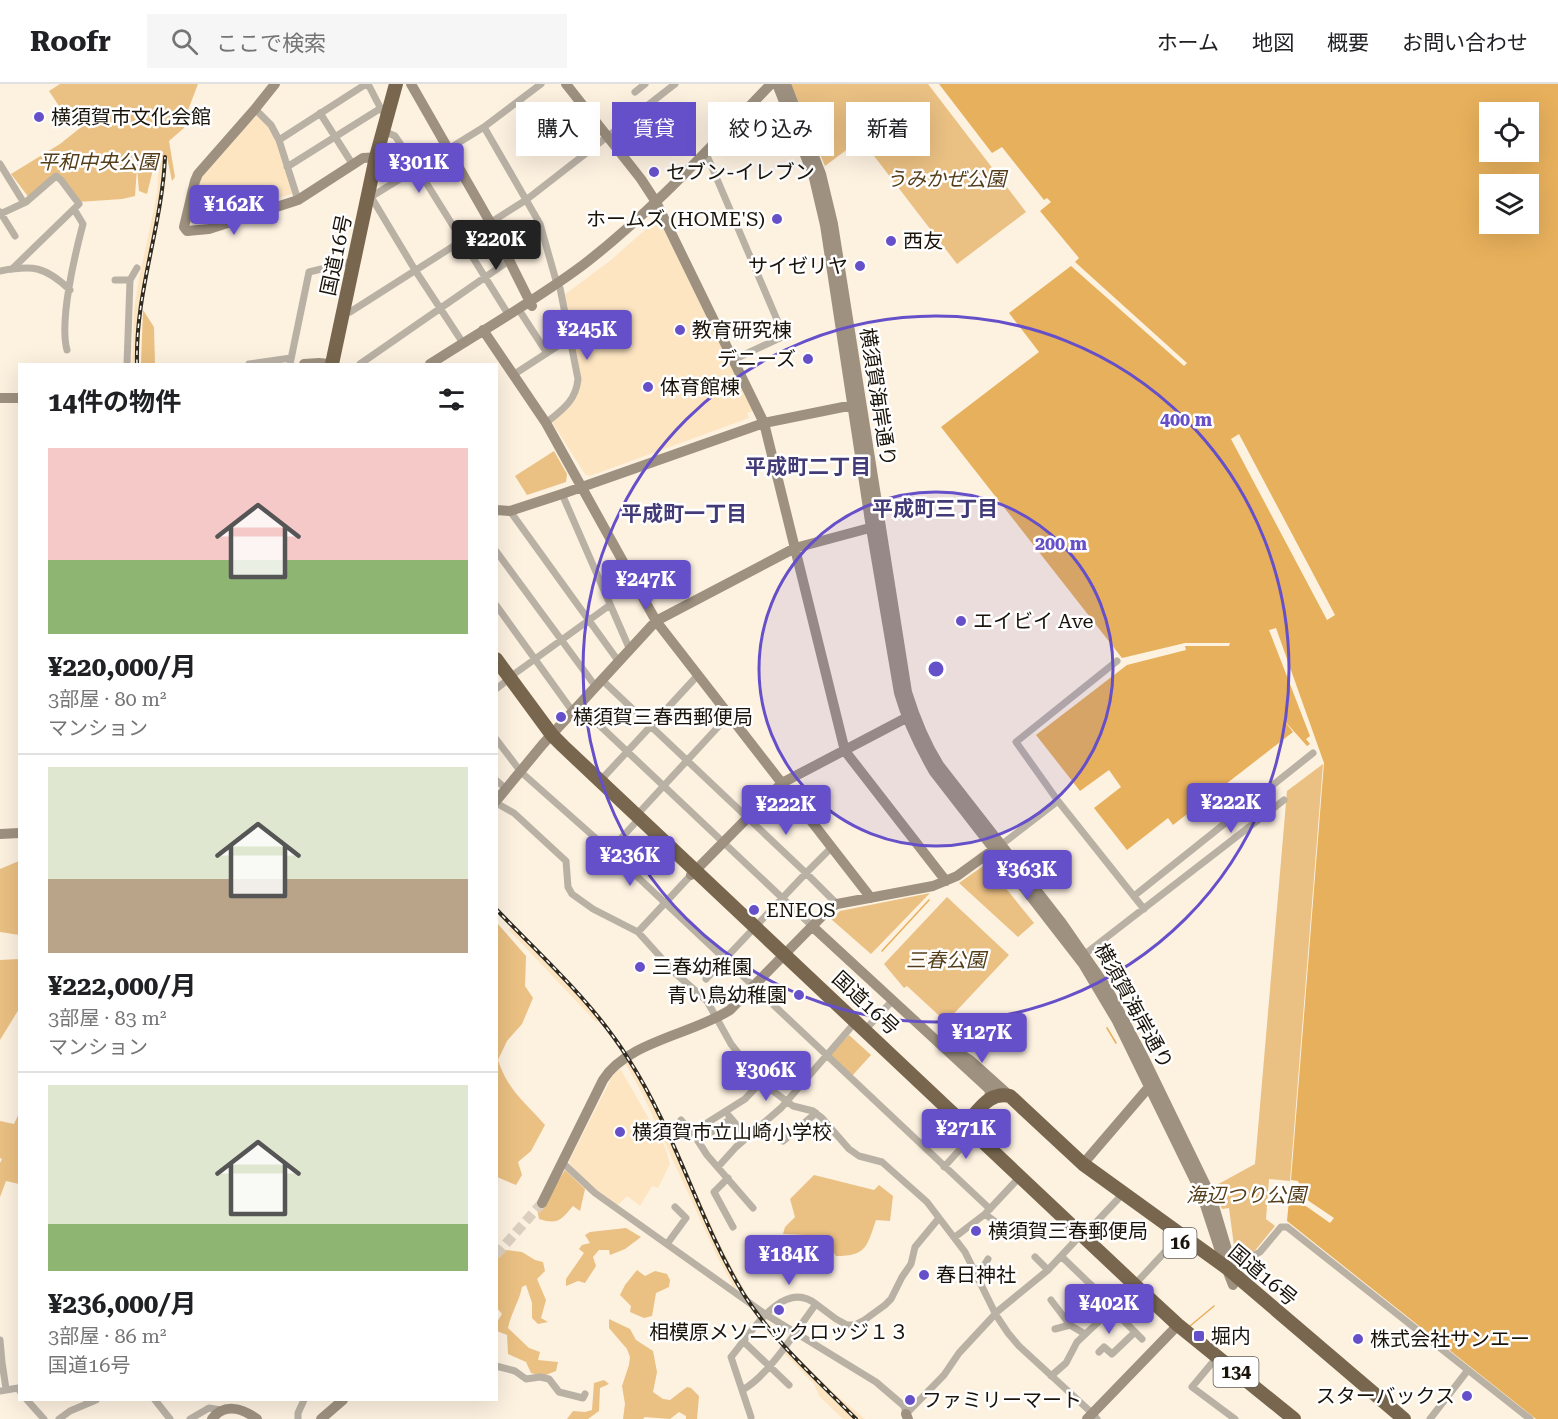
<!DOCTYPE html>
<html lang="ja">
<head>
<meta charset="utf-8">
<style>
  :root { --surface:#fff; --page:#f6f6f6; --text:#202124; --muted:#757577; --line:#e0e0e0; --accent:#6650c9 }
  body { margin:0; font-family:"Roboto Serif","Noto Sans JP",serif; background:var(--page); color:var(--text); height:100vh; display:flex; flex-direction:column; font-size:22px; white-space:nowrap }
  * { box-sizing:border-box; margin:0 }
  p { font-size:20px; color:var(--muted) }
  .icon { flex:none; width:33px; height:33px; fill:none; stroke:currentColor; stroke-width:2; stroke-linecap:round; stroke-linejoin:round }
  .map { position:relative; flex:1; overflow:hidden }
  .sheet { position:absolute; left:18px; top:279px; width:480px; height:1038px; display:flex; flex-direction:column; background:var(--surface); border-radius:0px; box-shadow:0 6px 24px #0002 }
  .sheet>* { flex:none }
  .guide { position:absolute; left:516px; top:18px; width:570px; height:54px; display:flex; gap:12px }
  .controls { position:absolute; left:1479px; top:18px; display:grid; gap:12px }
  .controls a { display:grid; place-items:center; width:60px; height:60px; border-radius:0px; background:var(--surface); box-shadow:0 6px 24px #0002; font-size:30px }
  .price { position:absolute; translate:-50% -51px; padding:0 14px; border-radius:6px; background:var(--accent); color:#fff; font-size:20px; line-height:39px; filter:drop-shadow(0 2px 3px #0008) }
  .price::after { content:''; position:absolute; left:50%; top:36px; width:18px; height:14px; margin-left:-9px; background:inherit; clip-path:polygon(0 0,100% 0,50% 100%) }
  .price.selected { background:#222; color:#fff }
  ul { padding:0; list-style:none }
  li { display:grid; align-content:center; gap:12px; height:318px; padding:0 30px }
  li+li { border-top:2px solid var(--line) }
  li span { display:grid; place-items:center; height:186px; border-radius:0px; color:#555 }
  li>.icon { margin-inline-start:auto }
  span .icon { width:108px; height:108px; fill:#fffc; stroke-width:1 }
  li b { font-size:26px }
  h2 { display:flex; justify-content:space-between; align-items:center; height:72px; padding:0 30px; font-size:26px }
  .chip { padding:0 21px; border-radius:0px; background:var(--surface); box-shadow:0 6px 24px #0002; font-size:21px; line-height:54px }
  .chip.selected { background:var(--accent); color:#fff }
  header { display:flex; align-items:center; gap:36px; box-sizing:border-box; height:84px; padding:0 30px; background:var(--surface); border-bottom:2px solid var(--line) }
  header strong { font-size:28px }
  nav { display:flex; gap:33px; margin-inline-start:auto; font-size:21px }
  .search { width:420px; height:54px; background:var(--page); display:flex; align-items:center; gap:15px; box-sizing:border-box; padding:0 21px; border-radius:0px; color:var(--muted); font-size:22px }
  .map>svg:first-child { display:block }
  .built { fill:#fde5c2 }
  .green { fill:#eac083 }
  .water { fill:#e7b05c; fill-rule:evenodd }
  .pier { fill:#fdf1e0 }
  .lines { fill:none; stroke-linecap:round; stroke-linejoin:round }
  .stream { stroke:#e7b05c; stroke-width:1.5 }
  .secondary-tunnel { stroke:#dbd0c0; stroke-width:10; stroke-dasharray:10 5; stroke-linecap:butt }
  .street { stroke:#bab1a5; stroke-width:7 }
  .secondary { stroke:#9e9180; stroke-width:10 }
  .highway { stroke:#78674e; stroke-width:14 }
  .rail-casing { stroke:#302a1f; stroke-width:4 }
  .rail { stroke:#fff; stroke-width:1.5; stroke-dasharray:4.5; stroke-linecap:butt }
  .ring { fill:none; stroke:#6650c9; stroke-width:3 }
  .poi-dot { fill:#6650c9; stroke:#fff; stroke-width:2 }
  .labels { text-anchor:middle; stroke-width:5; stroke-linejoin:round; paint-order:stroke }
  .shield { fill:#fff; stroke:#5e5a53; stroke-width:1.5 }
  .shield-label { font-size:18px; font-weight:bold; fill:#191309 }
  .poi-label { font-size:20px; fill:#191309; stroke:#fff; text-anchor:start }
  .park-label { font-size:20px; font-style:italic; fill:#543e1a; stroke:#fff }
  .street-label { font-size:20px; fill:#191309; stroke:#fff }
  .neighbourhood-label { font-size:21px; font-weight:bold; fill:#433b78; stroke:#fff }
  .centre { fill:#6650c9; stroke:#fff; stroke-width:3 }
  .ring-label { font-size:18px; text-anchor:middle; font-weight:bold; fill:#6650c9; stroke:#fff; stroke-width:5; stroke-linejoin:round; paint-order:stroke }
</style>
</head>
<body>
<header>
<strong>Roofr</strong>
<div class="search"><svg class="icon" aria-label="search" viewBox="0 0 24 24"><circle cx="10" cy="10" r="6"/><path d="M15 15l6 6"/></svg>ここで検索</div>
<nav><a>ホーム</a><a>地図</a><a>概要</a><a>お問い合わせ</a></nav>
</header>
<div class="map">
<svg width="1558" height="1335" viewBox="0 0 1558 1335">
  <rect width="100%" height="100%" fill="#fdf1e0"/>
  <path class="built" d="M258,30L271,44L278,58L294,109L202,140L188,139L200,96L212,79Z
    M159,73H167L164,111L141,227L139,280H132L134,226L138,200L157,110Z
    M653,139L658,142L661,140L753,327L747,329L749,334L590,392L585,390L553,340L554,335L570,323L578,310L581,295L564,211L611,176Z
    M515,842L570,899L602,933L596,938L508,845Z
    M632,976L649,1005L724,1169L745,1207L741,1209L737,1203L734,1204L717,1172L642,1009L625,979Z
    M619,985L621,986L665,1063L670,1080L658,1104L652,1102L640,1122L627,1112L618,1121L614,1119L593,1104L570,1080L569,1077L612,993Z
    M788,1264L834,1309L865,1335H843L819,1312L814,1300L783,1268Z"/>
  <path class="green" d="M60,0H198L185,34L184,44L169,57L175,93L172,97L167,73H156L147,110L139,107L137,84L135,112L122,115L78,118L56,93L30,115L11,90L60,60L95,32L87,22L61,25L49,7Z
    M791,0H928L1026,128L957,180L861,55L825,82Z
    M143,226L154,243L155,280H141Z
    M554,367L567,390L566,398L527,411L515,392Z
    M1323,680L1290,1097L1269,1095L1266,1135L1275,1142L1253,1169L1237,1174L1235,1169L1229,1124L1222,1125L1213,1103L1255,1080L1287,707Z
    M19,777V851L0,848V785Z
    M986,780L1034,839L1018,853L959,799Z
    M930,809L871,870L831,835L840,827Z
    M947,813L1009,871L946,938L907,902L904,904L884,880Z
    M497,839L526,872L525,902L533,914L522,940L507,957L498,976C508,1007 525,1018 545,1041L531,1067L518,1078L522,1091L516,1101L497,1093Z
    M19,875V925L0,956V876Z
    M849,951L871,971L852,992L830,971Z
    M19,1029V1100L6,1097L0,1113V1079L2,1075L0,1074V1037L14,1040Z
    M565,1086L585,1105L580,1127L573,1122C561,1136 558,1141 539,1135L536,1119L553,1105Z
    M814,1091L874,1106L879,1101L893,1112L890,1137L876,1136C867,1162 867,1172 836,1172L828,1160L805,1151L783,1150L785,1143L795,1133L790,1115Z
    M626,1144L641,1153L625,1165L610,1171L609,1166H599L593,1173L596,1182L585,1199L578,1197L566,1202V1195L584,1169L579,1165L582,1161L590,1159L585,1151L590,1148Z
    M497,1165L522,1168L535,1176L543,1178L545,1187L537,1195L546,1216L541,1234L548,1238L538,1240L532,1234V1219L526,1201L522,1203C519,1218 511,1229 508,1244L529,1264L540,1268L538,1276L558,1278L556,1287L543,1292L531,1289L526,1278L508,1270L507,1251L497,1247V1238L502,1230L497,1224Z
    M637,1186L645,1192L655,1187L667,1190L670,1196L669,1203L656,1209L652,1232L644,1234L630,1228L631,1222L620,1211L625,1201Z
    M609,1235L630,1245L636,1256L653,1267L657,1288L653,1308L663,1315L670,1316L687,1303L691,1304L699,1312L697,1335H686V1332L679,1328L670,1335L645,1333L643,1335H623L625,1320L622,1302L629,1281L630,1273L627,1265L609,1244Z
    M604,1296L609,1300L600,1304L599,1327L588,1335H567L573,1327L585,1328L592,1326L594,1299Z"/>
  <path class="water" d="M939,0H1558V1335H1536L1287,1137L1289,1116H1292L1293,1113L1330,1139L1334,1134L1297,1109L1300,1102L1298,1097L1291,1096L1324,679L1276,544L1269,546L1310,652L1306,655L1310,660L1307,662L1282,634L1293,648L1173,741L1168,734L1127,766L1094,724L1121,703L1109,686L1080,707L1036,651L1127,581L1186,566L1185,562H1229L1230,559H1185L1122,574L941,343L1039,268L1009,229L1071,182L1184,282L1187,279L1075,178L1079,174L1040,127L1051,118L1047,114L1044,116L1002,63L992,69ZM1490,28H1528V68H1490ZM1490,100H1528V140H1490Z"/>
  <path class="pier" d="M1239,350L1335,531L1327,536L1231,355Z"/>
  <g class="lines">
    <path class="stream" d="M882,867L929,816
      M1107,944L1116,959
      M1190,1242L1214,1222"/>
    <path class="secondary-tunnel" d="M496,1171L542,1119"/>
    <path class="street" d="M368,0L382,27
      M635,8L645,0
      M255,25L271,41L279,56L298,116
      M320,29L353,81
      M484,43L540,140L557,200L560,204L578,295C576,317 562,326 546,339
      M388,49L395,52L417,84L508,230
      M279,56L366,0
      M705,67L784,252L733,276
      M0,80L24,119
      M287,83L381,24
      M374,111L484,43L541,0
      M373,116L415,186L463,259
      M0,128L15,152
      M0,130L26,118L56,92L61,96L79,120L12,185
      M0,187C33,181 45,182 70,206
      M115,196H130
      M350,228L526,116L675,0
      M521,229L547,269
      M67,266C59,237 75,170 83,140L74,125
      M127,280L130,196L137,184
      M249,280L291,274
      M290,280L309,188L354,177
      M360,280L510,176
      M513,291L570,254
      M562,410L630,566
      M510,427L619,578
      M496,467L596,603
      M496,521L573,628
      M510,593L610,521
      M602,596L806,789L832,763
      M496,605L505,598
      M579,622L813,843
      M496,655L521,688L609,766L990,1125
      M496,696L507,706
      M600,697L698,591
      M1256,714L1266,729
      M1058,717L1144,825
      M496,719L514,729L566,777L568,803L572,810L593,825L638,848L674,888L707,917L731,960L761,998L793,1022L813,1027L822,1034L849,1065L859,1072L882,1078L927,1118L965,1168L996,1231L1008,1249L1019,1262L1093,1330L1097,1335
      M635,733L729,631
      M1001,761L1058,717L1016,658L1117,577
      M591,787L636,738
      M1134,812L1313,669
      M638,848L691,791
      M1085,870L1284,716
      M706,895L806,789L837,820
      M864,947L893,916
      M729,1032L747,1053
      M731,1035L698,1057L707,1071L753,1124
      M681,1036L691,1049L745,1015L761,998
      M783,1057L816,1029
      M563,1079L595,1109L765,1230L876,1298L904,1322L906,1330L944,1291L959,1269L998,1227L1048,1186L1077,1155L1086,1149L1118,1115
      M718,1083L736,1063L781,1024L852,942
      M944,1083L971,1053
      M728,1094L714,1108L733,1143
      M985,1130L997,1139
      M955,1153L985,1130L1016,1097
      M667,1160L686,1134L675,1123
      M1061,1172L1114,1223
      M1035,1173L1048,1186
      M1226,1183L1247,1175L1260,1168L1281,1143H1287L1530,1335
      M972,1185H982L988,1175
      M1051,1216L1070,1241L1085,1250
      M1112,1225L1142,1255
      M1067,1237L1075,1225
      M1055,1245L1070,1241
      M0,1256L2,1278
      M744,1258L789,1301
      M1099,1268L1104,1263L1112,1270L1134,1249
      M0,1278H2L6,1305
      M1212,1279L1192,1303L1235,1335
      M496,1282L515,1287L526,1295L540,1293L549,1295L559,1308L583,1314L585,1310
      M1051,1292L1066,1279L1077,1258L1112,1225L1176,1156
      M742,1306C768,1293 798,1244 816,1220L836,1235L847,1241H855L863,1237L885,1221L891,1215L902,1193L911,1180L915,1163L939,1134
      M0,1307L18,1304L20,1307
      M27,1316L44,1335
      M155,1316L170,1335
      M751,1333L731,1273C749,1252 782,1193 816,1220
      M59,1335L70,1327L96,1316
      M190,1335L209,1324L221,1326
      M298,1335V1329L304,1316
      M1430,1335L1468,1286"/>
    <path class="secondary" d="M275,0L255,25L198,90L195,97L184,143L187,147L209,145L298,116L363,74L381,73
      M411,0L490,138L532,222
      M566,0L641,95L656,118L764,339L845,667L946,797
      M777,0L814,94L825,141L871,444L899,609C907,637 919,662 934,688L1083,880L1117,937L1201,1109L1222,1173L1233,1201
      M786,0L821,90L833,140L907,608C915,634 924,657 939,681L1062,839L1107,904L1143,972L1211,1112L1228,1169
      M483,246L546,339L656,537L871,814
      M304,280L319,279L329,280
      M430,280C481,247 535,217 583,181C652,128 711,62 771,0
      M0,314H20
      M496,426L510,427L562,410L764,339L858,320
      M496,717L543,660L656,537L795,464L877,442
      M0,750L20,749
      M691,791L782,699L906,634
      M813,843L990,1006L989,1016
      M954,966L970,976L1010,1012
      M1083,1080L1149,1003
      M542,1119L603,996C626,958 693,950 730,926L830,824L837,820L933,802L957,792L997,763
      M906,1330L908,1335
      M212,1335C224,1319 242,1324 257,1335
      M321,1335L343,1316
      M1087,1335L1178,1241"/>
    <path class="highway" d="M332,280L376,73L396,0
      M496,575L552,651L563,662L1138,1204L1178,1241L1294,1335
      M965,1041C979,1027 988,1007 1010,1012L1083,1080L1227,1184L1404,1335"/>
    <g class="rail-casing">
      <path id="rail" d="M137,280C135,209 162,143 165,73
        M496,825C542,873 594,919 629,976C676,1049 698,1135 743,1209C773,1257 817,1295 856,1335"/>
    </g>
    <use href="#rail" class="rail"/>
  </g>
  <circle cx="936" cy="585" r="177" fill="#6650c9" fill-opacity=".12"/>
  <g class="ring">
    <circle cx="936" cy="585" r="177"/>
    <circle cx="936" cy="585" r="353"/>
  </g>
  <g class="poi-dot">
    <circle cx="39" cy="33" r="6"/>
    <circle cx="654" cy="88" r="6"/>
    <circle cx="777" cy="135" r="6"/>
    <circle cx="891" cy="157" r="6"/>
    <circle cx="860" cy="182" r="6"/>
    <circle cx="680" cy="246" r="6"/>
    <circle cx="808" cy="275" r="6"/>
    <circle cx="648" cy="303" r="6"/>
    <circle cx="961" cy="537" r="6"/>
    <circle cx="561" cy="633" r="6"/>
    <circle cx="754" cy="826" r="6"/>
    <circle cx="640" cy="883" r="6"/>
    <circle cx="799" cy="911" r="6"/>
    <circle cx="620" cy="1048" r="6"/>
    <circle cx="976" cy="1147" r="6"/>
    <circle cx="924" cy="1191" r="6"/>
    <circle cx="779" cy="1226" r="6"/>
    <rect x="1193" y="1246" width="12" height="12" rx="3"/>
    <circle cx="1358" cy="1255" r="6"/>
    <circle cx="1467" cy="1312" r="6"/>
    <circle cx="910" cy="1316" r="6"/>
  </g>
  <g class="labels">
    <g class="shield">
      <rect x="1163.5" y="1144" width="33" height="30" rx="4.5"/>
      <rect x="1213.5" y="1273" width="45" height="30" rx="4.5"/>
    </g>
    <g class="shield-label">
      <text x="1180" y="1165">16</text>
      <text x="1236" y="1294">134</text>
    </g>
    <g class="poi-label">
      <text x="51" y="40">横須賀市文化会館</text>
      <text x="666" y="95">セブン-イレブン</text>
      <text x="765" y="142" text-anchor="end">ホームズ (HOME'S)</text>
      <text x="903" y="164">西友</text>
      <text x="848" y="189" text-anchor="end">サイゼリヤ</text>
      <text x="692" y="253">教育研究棟</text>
      <text x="796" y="282" text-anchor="end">デニーズ</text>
      <text x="660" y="310">体育館棟</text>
      <text x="973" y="544">エイビイ Ave</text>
      <text x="573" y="640">横須賀三春西郵便局</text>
      <text x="766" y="833">ENEOS</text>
      <text x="652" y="890">三春幼稚園</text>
      <text x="787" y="918" text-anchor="end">青い鳥幼稚園</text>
      <text x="632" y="1055">横須賀市立山崎小学校</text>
      <text x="988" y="1154">横須賀三春郵便局</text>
      <text x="936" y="1198">春日神社</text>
      <text x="779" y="1255" text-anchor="middle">相模原メソニックロッジ１３</text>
      <text x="1211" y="1259">堀内</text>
      <text x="1370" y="1262">株式会社サンエー</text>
      <text x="1455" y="1319" text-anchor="end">スターバックス</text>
      <text x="922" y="1323">ファミリーマート</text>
    </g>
    <g class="park-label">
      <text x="98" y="85">平和中央公園</text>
      <text x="946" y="102">うみかぜ公園</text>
      <text x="946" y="883">三春公園</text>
      <text x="1246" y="1118">海辺つり公園</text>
    </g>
    <g class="street-label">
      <text transform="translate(336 171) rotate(-78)" y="7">国道16号</text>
      <text transform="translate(878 313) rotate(81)" y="7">横須賀海岸通り</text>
      <text transform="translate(866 919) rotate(43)" y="7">国道16号</text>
      <text transform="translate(1134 922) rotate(61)" y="7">横須賀海岸通り</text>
      <text transform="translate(1263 1191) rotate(40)" y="7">国道16号</text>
    </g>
    <g class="neighbourhood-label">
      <text x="808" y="390">平成町二丁目</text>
      <text x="935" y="432">平成町三丁目</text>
      <text x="684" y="437">平成町一丁目</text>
    </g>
  </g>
  <circle cx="936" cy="585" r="9" class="centre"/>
  <g class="ring-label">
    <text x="1186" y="342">400 m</text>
    <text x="1061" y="466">200 m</text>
  </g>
</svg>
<div class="controls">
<a><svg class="icon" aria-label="locate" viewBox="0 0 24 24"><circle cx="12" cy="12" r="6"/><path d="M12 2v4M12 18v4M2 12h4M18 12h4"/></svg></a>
<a><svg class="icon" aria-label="layers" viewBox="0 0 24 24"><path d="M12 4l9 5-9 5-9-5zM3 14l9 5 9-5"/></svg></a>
</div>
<b class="price" style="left:419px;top:110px">¥301K</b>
<b class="price" style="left:234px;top:152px">¥162K</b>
<b class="price selected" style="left:496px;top:187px">¥220K</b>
<b class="price" style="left:587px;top:277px">¥245K</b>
<b class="price" style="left:646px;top:527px">¥247K</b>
<b class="price" style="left:1231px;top:750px">¥222K</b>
<b class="price" style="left:786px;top:752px">¥222K</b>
<b class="price" style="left:630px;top:803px">¥236K</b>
<b class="price" style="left:1027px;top:817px">¥363K</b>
<b class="price" style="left:982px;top:980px">¥127K</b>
<b class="price" style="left:766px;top:1018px">¥306K</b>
<b class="price" style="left:966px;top:1076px">¥271K</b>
<b class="price" style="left:789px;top:1202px">¥184K</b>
<b class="price" style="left:1109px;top:1251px">¥402K</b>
<div class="guide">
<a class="chip">購入</a>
<a class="chip selected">賃貸</a>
<a class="chip">絞り込み</a>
<a class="chip">新着</a>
</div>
<section class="sheet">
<h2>14件の物件<svg class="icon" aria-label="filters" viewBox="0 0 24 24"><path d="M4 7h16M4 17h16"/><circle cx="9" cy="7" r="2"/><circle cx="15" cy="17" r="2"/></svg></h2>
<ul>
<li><span style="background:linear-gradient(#f6c9c9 60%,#8fb573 0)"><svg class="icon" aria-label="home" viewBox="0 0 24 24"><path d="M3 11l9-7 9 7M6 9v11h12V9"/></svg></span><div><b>¥220,000/月</b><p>3部屋 · 80 m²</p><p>マンション</p></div></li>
<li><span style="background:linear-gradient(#dfe7d0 60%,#b9a48a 0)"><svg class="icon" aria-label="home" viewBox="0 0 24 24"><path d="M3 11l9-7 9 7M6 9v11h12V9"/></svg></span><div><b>¥222,000/月</b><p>3部屋 · 83 m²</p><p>マンション</p></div></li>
<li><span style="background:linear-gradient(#dfe7d0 75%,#8fb573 0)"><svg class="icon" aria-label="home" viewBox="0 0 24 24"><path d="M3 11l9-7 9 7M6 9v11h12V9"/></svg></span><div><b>¥236,000/月</b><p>3部屋 · 86 m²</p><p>国道16号</p></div></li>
</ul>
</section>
</div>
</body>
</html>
